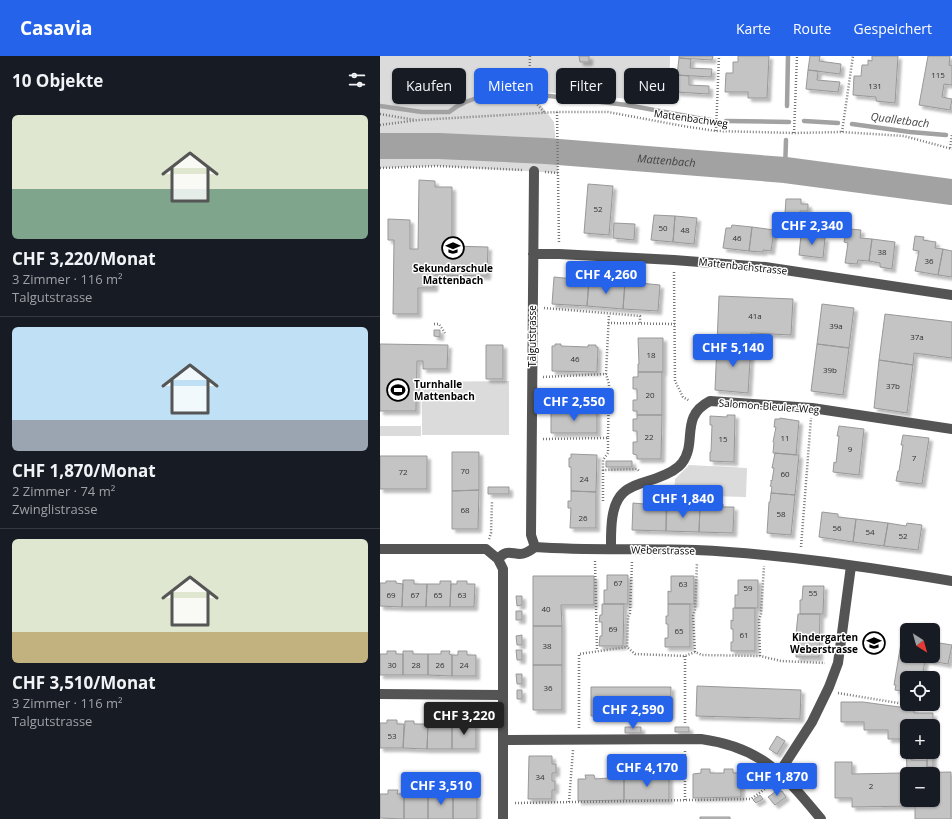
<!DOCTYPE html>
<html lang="de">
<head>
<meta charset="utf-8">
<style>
  :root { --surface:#171b24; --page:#20242c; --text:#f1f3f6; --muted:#9ea1a6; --line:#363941; --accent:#2563eb }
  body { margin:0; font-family:"Open Sans",sans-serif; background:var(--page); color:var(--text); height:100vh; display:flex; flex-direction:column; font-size:15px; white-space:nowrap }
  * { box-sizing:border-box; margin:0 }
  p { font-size:13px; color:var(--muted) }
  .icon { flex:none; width:22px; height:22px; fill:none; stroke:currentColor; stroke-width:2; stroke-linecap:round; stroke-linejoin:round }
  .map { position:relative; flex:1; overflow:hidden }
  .side { display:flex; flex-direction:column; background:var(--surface); width:380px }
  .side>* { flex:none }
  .top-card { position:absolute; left:12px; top:12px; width:380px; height:36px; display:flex; gap:8px }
  .needle { width:26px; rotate:143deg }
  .tools { position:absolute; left:520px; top:567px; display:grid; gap:8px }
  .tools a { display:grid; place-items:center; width:40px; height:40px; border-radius:6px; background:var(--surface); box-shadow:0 1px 3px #0004; font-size:20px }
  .price { position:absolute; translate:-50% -34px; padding:0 9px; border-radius:4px; background:var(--accent); color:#fff; font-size:13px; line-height:26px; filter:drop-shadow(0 1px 2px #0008) }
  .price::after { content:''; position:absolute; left:50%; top:24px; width:12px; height:9px; margin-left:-6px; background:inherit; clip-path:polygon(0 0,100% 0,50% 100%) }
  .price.current { background:#222; color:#fff }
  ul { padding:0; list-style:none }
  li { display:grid; align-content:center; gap:8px; height:212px; padding:0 12px }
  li+li { border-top:1px solid var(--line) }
  li span { display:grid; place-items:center; height:124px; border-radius:6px; color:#555 }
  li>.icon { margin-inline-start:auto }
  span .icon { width:72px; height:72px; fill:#fffc; stroke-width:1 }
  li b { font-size:17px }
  h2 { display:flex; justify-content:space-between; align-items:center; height:48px; padding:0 12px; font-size:17px }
  .pill { padding:0 14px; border-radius:6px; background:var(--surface); box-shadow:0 1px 3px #0004; font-size:14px; line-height:36px }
  .pill.current { background:var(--accent); color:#fff }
  header { display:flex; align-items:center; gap:24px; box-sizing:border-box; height:56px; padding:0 20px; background:var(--accent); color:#fff }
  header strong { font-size:19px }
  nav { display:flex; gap:22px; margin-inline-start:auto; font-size:14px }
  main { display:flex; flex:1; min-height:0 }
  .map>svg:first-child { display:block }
  .green { fill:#dbdbdb }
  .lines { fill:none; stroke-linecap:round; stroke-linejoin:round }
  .stream { stroke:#a2a2a2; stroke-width:4.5 }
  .river { stroke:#a2a2a2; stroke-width:26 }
  .building { fill:#c4c4c4; stroke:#989898; fill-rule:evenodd; filter:url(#shadow) }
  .path { stroke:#767676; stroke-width:2.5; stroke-dasharray:1 2; stroke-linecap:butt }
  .minor { stroke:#545454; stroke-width:10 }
  .labels { text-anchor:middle; stroke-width:3; stroke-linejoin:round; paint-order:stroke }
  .number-label { font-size:8px; fill:#313131 }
  .street-label { font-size:10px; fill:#000; stroke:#fff }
  .poi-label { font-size:10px; font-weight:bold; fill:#000; stroke:#fff }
  .water-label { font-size:11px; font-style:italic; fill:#434343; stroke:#fff }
</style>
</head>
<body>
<header>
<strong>Casavia</strong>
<nav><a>Karte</a><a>Route</a><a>Gespeichert</a></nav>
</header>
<main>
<section class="side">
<h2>10 Objekte<svg class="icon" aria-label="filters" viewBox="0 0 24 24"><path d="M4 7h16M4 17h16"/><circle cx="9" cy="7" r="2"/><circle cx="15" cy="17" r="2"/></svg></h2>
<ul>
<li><span style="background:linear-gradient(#dfe7d0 60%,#7fa58c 0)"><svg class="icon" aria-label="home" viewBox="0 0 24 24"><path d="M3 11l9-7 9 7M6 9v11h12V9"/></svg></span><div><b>CHF 3,220/Monat</b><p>3 Zimmer · 116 m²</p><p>Talgutstrasse</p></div></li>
<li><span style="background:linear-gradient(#bfe0f5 75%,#9aa5b1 0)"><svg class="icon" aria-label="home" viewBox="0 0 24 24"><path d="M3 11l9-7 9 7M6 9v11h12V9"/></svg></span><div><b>CHF 1,870/Monat</b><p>2 Zimmer · 74 m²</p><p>Zwinglistrasse</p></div></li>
<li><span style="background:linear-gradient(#dfe7d0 75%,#c2b280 0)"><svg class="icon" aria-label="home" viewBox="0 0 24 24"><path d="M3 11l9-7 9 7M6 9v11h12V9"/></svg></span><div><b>CHF 3,510/Monat</b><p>3 Zimmer · 116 m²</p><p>Talgutstrasse</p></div></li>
</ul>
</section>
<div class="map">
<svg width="572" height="763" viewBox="0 0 572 763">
  <defs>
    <filter id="shadow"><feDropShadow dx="3.5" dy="3.5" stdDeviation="1" flood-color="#0004"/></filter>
  </defs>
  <rect width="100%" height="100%" fill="#fff"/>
  <path class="green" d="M0,0H290L289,46L150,35L174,66L178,117L57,110L0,112Z
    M129,325V379H42V326Z
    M0,370H41V380H0Z
    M309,409L367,412L366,441L294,439L295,423Z"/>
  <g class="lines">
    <path class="stream" d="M161,39L247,49L323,63L331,64
      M0,50L42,56H69C90,38 120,38 147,38
      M407,50L408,0
      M346,65L409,66
      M424,65L458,67
      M472,68L530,76L566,79
      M96,89L97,92
      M405,114L406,84"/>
    <path class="river" id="s1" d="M0,90H59L166,95L405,114L572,136"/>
  </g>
  <path class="building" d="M199,0H209V6H200Z
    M299,0H333L332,4L299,2Z
    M358,0H389L387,42H368V36H345L346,17H353V6H358Z
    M430,0H440L439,5L461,8L460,18L428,14Z
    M492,0H518L515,47L496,45V41L473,39L474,20H481L482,9H488V4L492,5Z
    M548,0H570L569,9L572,10V29L564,28L562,41L572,43L570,54L539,49Z
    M299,2L311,3L310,12L332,13L331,21L297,19Z
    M428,14L438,15L437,24L460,26L458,36L426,33Z
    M297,19L309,20V29L329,30V38L296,36Z
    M39,124L55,125V131H72V190L108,191L107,220L55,219L54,232H38V258H13L14,184H8V163L30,164V193H38Z
    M208,128L233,130L229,179L204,177Z
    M406,143H421V148H428V155H420V157H405Z
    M274,159L295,160L293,186L271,184Z
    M295,160L317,162L314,188L293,186Z
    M234,167L255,168L254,184L233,182Z
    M352,169L372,171L369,195L343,192L346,172H351Z
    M372,171L394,174L391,195L383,194V196L369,195Z
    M470,173L481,174L480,182L492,183L489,205L478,204L477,208L465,207L468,187L464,186L465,181H469Z
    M421,179L445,182L443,202L419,199Z
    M535,180L544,181L543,184L556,186L555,192L563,193L558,219L535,215L539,195L533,194Z
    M492,183L515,186L512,213L500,211V207L489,205Z
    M563,193L572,195V221L558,219Z
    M174,221L194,223V226H201V223L209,224L207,250L172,248Z
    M209,224L219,225V227L234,228L235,225L245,226L243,253L207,250Z
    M245,226L253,227L252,229L260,230V227L280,229L278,255L243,253Z
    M339,240L413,243L411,279L371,277V289L337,287Z
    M442,248L474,252L469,292L437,288Z
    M505,258L572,266V302L534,297L533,309L499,304Z
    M54,274H60V281L54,280Z
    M258,282H283V316H258V308H259Z
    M337,287L371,289L368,337L335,334Z
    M0,288L68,289L67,313H43V305H37L36,355H0Z
    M175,288H181V290L208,291V289H216V291H218L217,316L172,315V290H175Z
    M437,288L469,292L463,339L431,335Z
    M106,289H123V323H106Z
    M499,304L533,309L527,357L494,352Z
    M258,316H282V359H257V355H253V344H257V333H253V321H258Z
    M173,353H180V355H208V353H215V355H217V377H171V355H173Z
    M257,359H282L281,403H257V399L253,398V386H257V375H253V363H257Z
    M347,359H355L354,406L330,405V396H331L332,369H330V360L347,361Z
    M400,362L419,365L416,399L393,397L394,386H393L396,371H394L395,363H400Z
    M459,370L484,373L479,419L453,416L454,406L456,407L459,380H457Z
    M523,379L549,382L542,428L516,425L518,415H519L523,389H521Z
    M72,396H99V434L72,435Z
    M395,397L419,399L415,439L391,437L392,431L390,430L391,428V424L392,425L394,412H392Z
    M191,398L217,399L216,436L191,435V411H189V402H191Z
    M0,400H47V433H0Z
    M226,405H252V411H226Z
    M108,431H129V438H108Z
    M99,434L98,473H72V435Z
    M191,435L216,436V472H190L191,452H188V445H191Z
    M391,437L415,439L411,479L387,477L389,446H390Z
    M264,446H270L271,450H280V448H287L286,475L252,474L253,447L264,448Z
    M337,448H343V451H354L353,477L319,476L320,449H328V452H334L335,450H337Z
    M300,449H307V451H320L319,476L286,475V450L300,451Z
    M442,456L458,458V461L476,463L473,486L439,481Z
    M476,463L508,467L504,490L473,486Z
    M508,467L526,470L527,467L542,469L538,494L504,490Z
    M227,519H248V548H224V534H227Z
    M153,520H214V549H181L182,570H153Z
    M291,520H314V548H288V535L291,536Z
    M23,524H34V528H47L46,551H22Z
    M358,524H378V552H355V539H358Z
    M6,525H16V527L23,528L22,551L0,550V527H6Z
    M60,525H71L70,551H46L47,528H60Z
    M77,525H87V528H95L94,551H70L71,528H77Z
    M423,530H444L443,558H420V544H422Z
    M136,540H142V549L137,550Z
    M222,548H244L243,590H219L220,580H222V566H219L220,559H222Z
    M288,548H310V591H285V582H288V568H286V560H288Z
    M353,552H375V595H351V586H353V573H351V564L353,565Z
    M136,555H142V564H136Z
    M418,558H440L439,601H416V590L418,591V578H416Z
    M153,570H182V609H153Z
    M142,579V589H137L136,580Z
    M522,581L527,582V600H553V586L572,589L568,608L545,604L542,622H527V636L515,634L516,629H514Z
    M136,594H142V604H137Z
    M7,595H16V598H23V619H0V598H7Z
    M23,595H33V598H48V619H23Z
    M61,595H70L69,598L72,599V620L48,619V598H61Z
    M78,595H87V599H96V620H72V599H78Z
    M153,609H182V654H153Z
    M136,618H142V628H137Z
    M317,630L421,634L420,663L316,660Z
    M211,631H291L290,660H211Z
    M137,634H142V643H137Z
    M461,646H483L534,653V657H553V670H527V696H531V704H547V711H553V717H527L526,683H508V674H484V666H461Z
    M7,664H17V668H24L23,692H0V667H7Z
    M25,665H34V668H48L47,693L23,692Z
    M61,665H71L70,668H72V693H47L48,668H61Z
    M78,665L88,666V668H96V693H72V668H78Z
    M245,671H261V677H245Z
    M295,671H309V676H295Z
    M397,680L405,685L397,698L389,693Z
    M547,696H553V711H547Z
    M149,700H172V708H176V717H172V725H175V734H172V743H148Z
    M455,706H472V718L571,716V763H535V750L472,751V742H455ZM527,718H553V744H527Z
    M321,713H330V717H344V713H353V717H361V741L313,742V718L321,717Z
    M258,718V722H272V718H282V721H289V744H244V722H249V719Z
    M205,719H214L215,723L229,722V719H238V722H244V744L198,745V723H206Z
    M8,734H18L17,738H24V763L0,762V738H8Z
    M62,734H71V738H73V763H48V738H62Z
    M25,735H35V738H48V763H24V738H25Z
    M79,735H88V738L97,739V763H73V738H79Z
    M402,735L406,741L395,749L388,741L395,736Z
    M380,739L383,743L376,747L373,744Z
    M320,761H350V763H320Z"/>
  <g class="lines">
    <path class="path" d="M150,0L149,35L156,47L164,56
      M177,56L179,188
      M0,58L35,64
      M0,69L38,64L177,56H228L303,70L336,75L414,77L462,76L524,80L572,93
      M336,75L339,0
      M462,76L473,0
      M414,77L417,0
      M570,92L572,78
      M0,112L57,110L142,114
      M165,116L178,117
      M294,216L295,325L303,341L310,345
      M164,252L260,260V267
      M228,267L295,268
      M54,268H59L65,277
      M163,321L226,318L229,258
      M228,382V397L223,404V414L257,413L260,416
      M163,383L228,382L229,328L226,318
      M223,414V445
      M109,483L111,477L112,446
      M421,491L431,362
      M215,505L217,595
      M252,506L250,557L248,561L247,591L255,598L305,600L315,596L322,599L380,600L401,605L445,607
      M315,596L313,560L315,554L317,507
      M305,600V667
      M380,600L379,564L381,558L384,510
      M458,637L554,653
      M199,672V598L247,591
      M305,744V694
      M189,746L193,694
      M135,747L371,743L393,727"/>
    <path class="minor" d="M154,115L151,479L155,491
      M153,198H179L294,204L385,211L572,239
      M231,492C231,476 230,449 243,437C251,429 266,426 277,422C285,419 297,414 302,407C318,386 299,361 330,345L432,352L572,373
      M0,493H106L118,503L123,513V763
      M118,503C126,494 129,497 140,498C146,498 151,494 155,491C209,495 263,492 316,494C402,498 488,511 572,525
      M0,638L122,639
      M123,684L321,683C381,691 405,719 441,763
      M399,717L432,666L449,631L458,607L471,510"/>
  </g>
  <defs>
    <g id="school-ring" transform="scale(1.15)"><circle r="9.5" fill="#fff" stroke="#000" stroke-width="1.5"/><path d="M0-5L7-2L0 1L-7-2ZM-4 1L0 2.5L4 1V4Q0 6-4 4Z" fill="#000"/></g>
    <g id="stadium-ring" transform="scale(1.15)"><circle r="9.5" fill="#fff" stroke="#000" stroke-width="1.5"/><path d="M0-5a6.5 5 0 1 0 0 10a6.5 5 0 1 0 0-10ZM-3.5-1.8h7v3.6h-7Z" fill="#000"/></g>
  </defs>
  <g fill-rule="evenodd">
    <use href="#school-ring" x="73" y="192"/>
    <use href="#stadium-ring" x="18" y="334"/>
    <use href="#school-ring" x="494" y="587"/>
  </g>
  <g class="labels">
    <g class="number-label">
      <text x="558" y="22">115</text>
      <text x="495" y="33">131</text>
      <text x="218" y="156">52</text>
      <text x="283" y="175">50</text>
      <text x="305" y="177">48</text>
      <text x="357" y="185">46</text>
      <text x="502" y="199">38</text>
      <text x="549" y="208">36</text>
      <text x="375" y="263">41a</text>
      <text x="456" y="273">39a</text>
      <text x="537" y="284">37a</text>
      <text x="271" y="302">18</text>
      <text x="195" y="306">46</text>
      <text x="450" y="317">39b</text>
      <text x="513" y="333">37b</text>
      <text x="270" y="342">20</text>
      <text x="269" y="384">22</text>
      <text x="405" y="385">11</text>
      <text x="343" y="386">15</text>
      <text x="470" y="396">9</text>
      <text x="534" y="405">7</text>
      <text x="85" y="418">70</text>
      <text x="23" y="419">72</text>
      <text x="405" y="421">60</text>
      <text x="204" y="426">24</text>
      <text x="85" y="457">68</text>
      <text x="401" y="461">58</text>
      <text x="203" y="465">26</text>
      <text x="457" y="475">56</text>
      <text x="490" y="479">54</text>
      <text x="523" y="483">52</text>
      <text x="238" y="530">67</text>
      <text x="303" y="531">63</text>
      <text x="368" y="535">59</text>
      <text x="433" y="540">55</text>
      <text x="11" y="542">69</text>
      <text x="35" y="542">67</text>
      <text x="58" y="542">65</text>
      <text x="82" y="542">63</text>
      <text x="166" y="556">40</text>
      <text x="233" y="576">69</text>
      <text x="299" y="578">65</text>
      <text x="364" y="582">61</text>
      <text x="167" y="593">38</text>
      <text x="12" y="612">30</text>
      <text x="36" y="612">28</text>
      <text x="60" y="612">26</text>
      <text x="84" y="612">24</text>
      <text x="168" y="635">36</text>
      <text x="12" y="683">53</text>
      <text x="160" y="724">34</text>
      <text x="491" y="733">2</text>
    </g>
    <g class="street-label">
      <text transform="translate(311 62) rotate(8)" y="4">Mattenbachweg</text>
      <text transform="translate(363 210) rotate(6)" y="4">Mattenbachstrasse</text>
      <text transform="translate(152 280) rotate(-90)" y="4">Talgutstrasse</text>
      <text transform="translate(389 350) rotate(4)" y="4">Salomon-Bleuler-Weg</text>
      <text transform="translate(283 494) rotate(1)" y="4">Weberstrasse</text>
    </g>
    <g class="poi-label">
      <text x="73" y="216">Sekundarschule<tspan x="73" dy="12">Mattenbach</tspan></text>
      <text x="34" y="332" text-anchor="start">Turnhalle<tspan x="34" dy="12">Mattenbach</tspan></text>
      <text x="478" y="585" text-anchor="end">Kindergarten<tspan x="478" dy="12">Weberstrasse</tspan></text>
    </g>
    <g class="water-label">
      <text transform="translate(520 64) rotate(7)" y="4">Qualletbach</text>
      <text dy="4" stroke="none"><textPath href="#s1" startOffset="287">Mattenbach</textPath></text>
    </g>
  </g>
</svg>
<div class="tools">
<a><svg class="needle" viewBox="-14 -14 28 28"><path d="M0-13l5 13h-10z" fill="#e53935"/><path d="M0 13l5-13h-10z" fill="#9ea1a6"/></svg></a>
<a><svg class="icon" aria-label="locate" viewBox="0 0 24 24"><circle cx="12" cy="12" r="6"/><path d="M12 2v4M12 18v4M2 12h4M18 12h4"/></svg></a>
<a>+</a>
<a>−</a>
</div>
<b class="price" style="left:432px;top:190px">CHF 2,340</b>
<b class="price" style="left:226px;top:239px">CHF 4,260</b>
<b class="price" style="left:353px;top:312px">CHF 5,140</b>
<b class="price" style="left:194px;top:366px">CHF 2,550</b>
<b class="price" style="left:303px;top:463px">CHF 1,840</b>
<b class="price" style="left:253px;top:674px">CHF 2,590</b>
<b class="price current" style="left:84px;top:680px">CHF 3,220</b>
<b class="price" style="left:267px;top:732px">CHF 4,170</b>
<b class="price" style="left:397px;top:741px">CHF 1,870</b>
<b class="price" style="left:61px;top:750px">CHF 3,510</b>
<div class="top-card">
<a class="pill">Kaufen</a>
<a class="pill current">Mieten</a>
<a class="pill">Filter</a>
<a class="pill">Neu</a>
</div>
</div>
</main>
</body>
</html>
